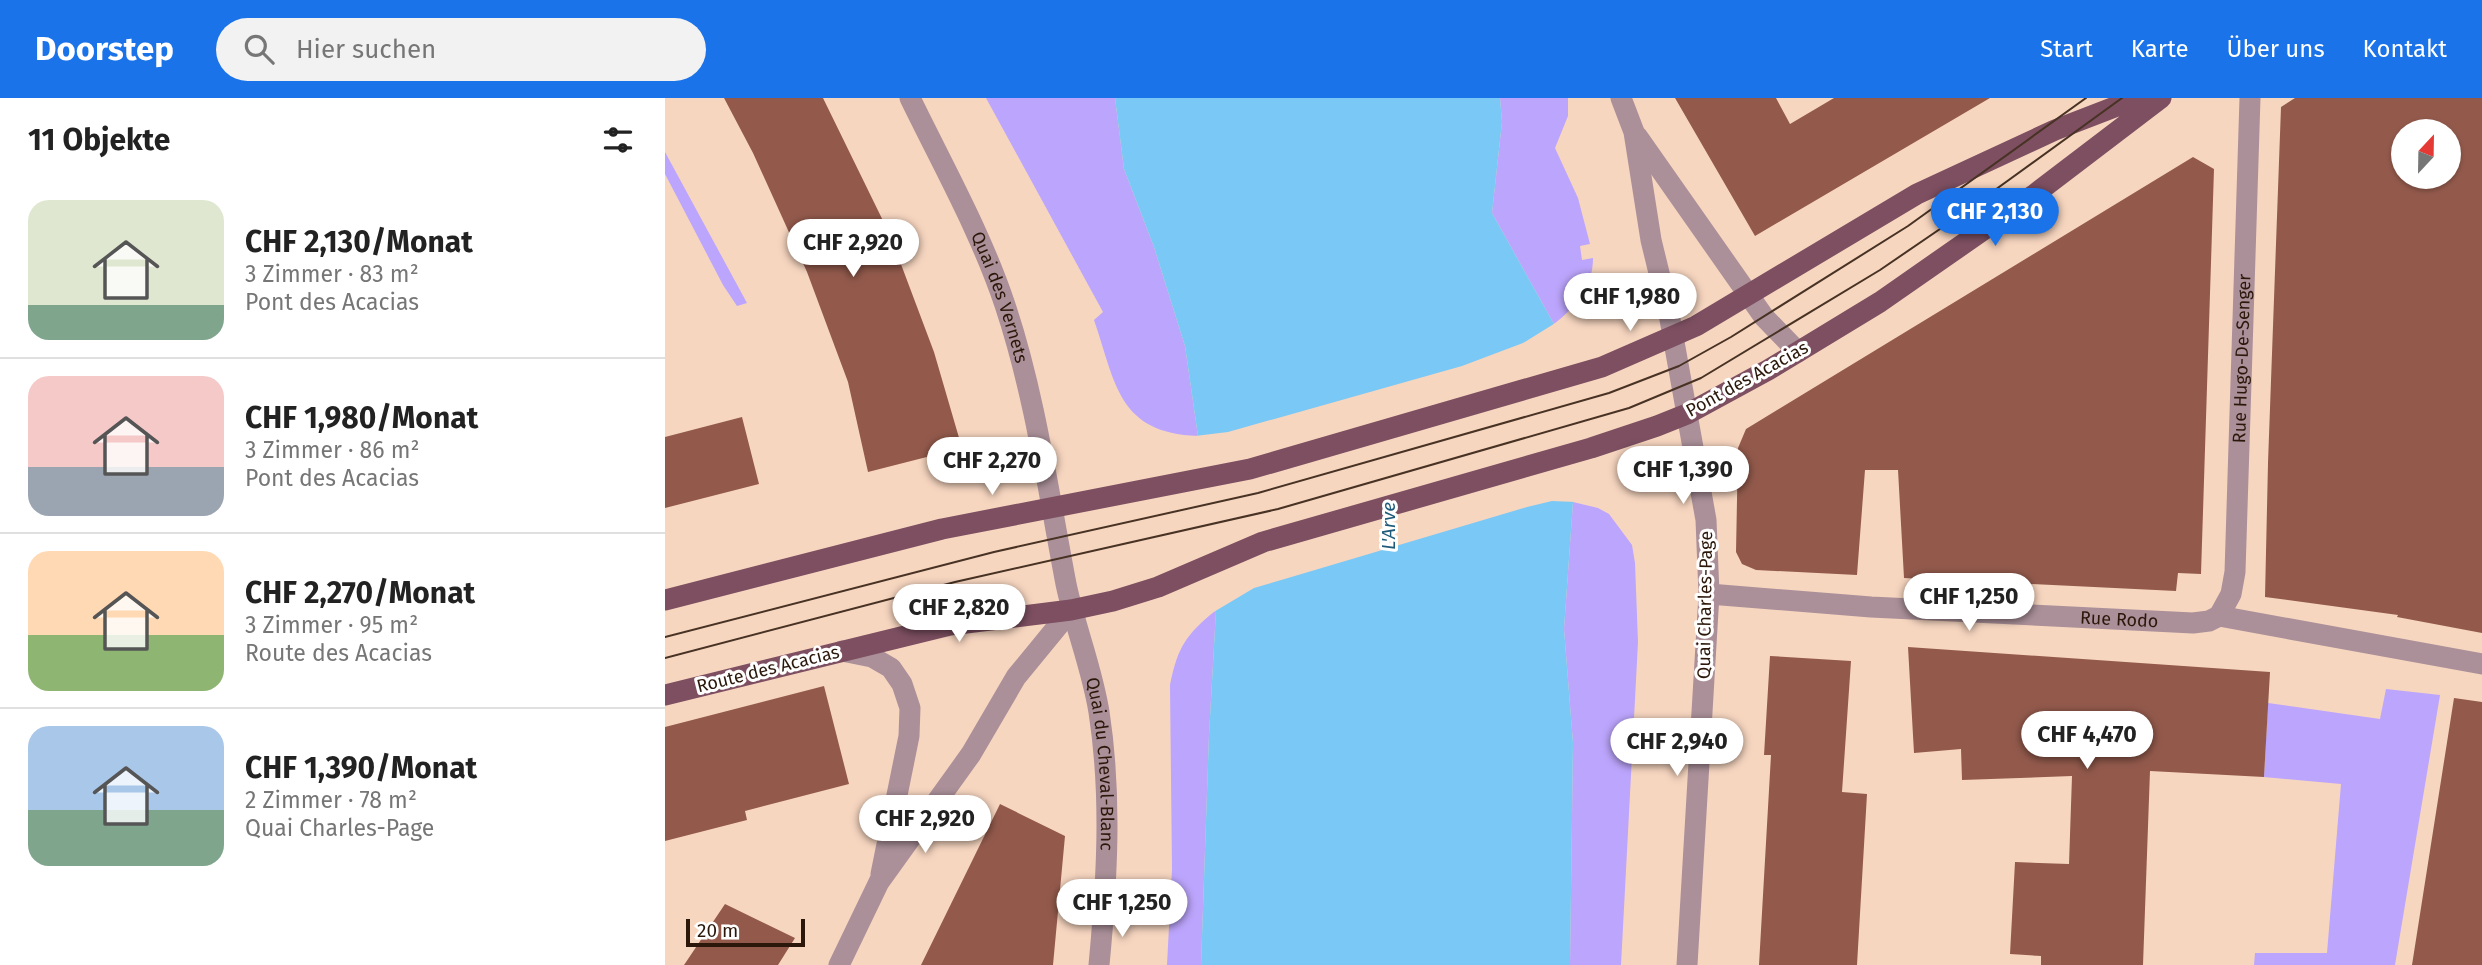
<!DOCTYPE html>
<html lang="de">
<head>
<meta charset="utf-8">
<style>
  :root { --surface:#fff; --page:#f2f2f2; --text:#222; --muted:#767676; --line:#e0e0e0; --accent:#1a73e8 }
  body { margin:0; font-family:"Fira Sans",sans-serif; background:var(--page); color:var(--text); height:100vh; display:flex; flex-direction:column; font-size:26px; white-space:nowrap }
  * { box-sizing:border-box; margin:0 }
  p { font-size:23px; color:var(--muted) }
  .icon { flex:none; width:38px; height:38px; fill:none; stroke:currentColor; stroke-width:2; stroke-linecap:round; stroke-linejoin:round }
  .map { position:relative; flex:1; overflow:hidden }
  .side { display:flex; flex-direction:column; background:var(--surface); width:665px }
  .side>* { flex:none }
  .needle { width:46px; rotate:22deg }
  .tools { position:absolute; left:1726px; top:21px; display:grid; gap:14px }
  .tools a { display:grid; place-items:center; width:70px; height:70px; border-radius:50%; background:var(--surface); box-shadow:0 2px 5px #0004; font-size:35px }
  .scale { position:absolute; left:21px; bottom:18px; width:119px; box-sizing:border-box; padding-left:7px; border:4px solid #2b180a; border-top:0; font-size:19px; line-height:24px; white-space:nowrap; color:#2b180a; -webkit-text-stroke:5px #fff; paint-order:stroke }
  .price { position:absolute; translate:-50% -60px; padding:0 16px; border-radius:24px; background:#fff; color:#222; font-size:23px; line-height:46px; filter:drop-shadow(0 2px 4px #0008) }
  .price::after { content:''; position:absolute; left:50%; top:42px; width:21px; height:16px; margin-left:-10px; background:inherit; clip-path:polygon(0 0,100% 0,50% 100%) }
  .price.active { background:var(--accent); color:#fff }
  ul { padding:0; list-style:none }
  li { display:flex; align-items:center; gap:21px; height:175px; padding:0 28px }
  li+li { border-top:2px solid var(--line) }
  li span { display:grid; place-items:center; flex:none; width:196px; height:140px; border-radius:21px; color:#555 }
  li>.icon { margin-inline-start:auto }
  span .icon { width:84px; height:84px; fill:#fffc; stroke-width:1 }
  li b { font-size:30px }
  h2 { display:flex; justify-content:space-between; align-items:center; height:84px; padding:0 28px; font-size:30px }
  header { display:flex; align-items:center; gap:42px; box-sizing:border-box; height:98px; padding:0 35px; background:var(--accent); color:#fff }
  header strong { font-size:33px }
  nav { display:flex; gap:38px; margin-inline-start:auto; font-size:24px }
  .search { width:490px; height:63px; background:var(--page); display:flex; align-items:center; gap:18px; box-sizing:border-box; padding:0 24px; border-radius:38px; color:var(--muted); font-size:26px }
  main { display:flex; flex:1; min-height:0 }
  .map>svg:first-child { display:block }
  .green { fill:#bca5fc }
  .water { fill:#7ac8f5 }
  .pier { fill:#f7d6c0 }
  .building { fill:#935a4c; fill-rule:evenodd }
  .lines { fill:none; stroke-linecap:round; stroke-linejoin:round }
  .minor { stroke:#ab9099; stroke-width:21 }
  .major { stroke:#7d4f61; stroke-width:21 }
  .tram { stroke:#473223; stroke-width:2 }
  .labels { text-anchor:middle; stroke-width:6; stroke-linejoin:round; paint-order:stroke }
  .street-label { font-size:18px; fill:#2b180a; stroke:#fff }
  .water-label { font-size:19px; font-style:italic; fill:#205b7a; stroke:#fff }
</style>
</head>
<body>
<header>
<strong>Doorstep</strong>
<div class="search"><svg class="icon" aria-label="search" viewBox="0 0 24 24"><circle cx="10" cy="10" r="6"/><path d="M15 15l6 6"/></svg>Hier suchen</div>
<nav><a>Start</a><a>Karte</a><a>Über uns</a><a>Kontakt</a></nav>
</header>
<main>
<section class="side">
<h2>11 Objekte<svg class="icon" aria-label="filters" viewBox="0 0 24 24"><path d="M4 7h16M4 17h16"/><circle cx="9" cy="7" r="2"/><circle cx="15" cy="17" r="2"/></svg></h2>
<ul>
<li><span style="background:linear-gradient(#dfe7d0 75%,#7fa58c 0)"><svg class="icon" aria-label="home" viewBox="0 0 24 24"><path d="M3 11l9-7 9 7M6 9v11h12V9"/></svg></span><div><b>CHF 2,130/Monat</b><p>3 Zimmer · 83 m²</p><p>Pont des Acacias</p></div></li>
<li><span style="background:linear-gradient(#f6c9c9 65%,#9aa5b1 0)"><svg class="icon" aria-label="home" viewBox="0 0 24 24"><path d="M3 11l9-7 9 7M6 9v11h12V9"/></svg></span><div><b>CHF 1,980/Monat</b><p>3 Zimmer · 86 m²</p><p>Pont des Acacias</p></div></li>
<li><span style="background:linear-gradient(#ffd9b3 60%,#8fb573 0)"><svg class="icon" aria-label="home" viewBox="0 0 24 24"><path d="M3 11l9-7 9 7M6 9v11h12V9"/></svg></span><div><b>CHF 2,270/Monat</b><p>3 Zimmer · 95 m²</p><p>Route des Acacias</p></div></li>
<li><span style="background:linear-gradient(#a9c7e8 60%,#7fa58c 0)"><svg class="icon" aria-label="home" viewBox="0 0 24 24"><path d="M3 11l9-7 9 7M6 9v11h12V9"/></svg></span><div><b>CHF 1,390/Monat</b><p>2 Zimmer · 78 m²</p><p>Quai Charles-Page</p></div></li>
</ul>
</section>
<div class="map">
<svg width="1817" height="867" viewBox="0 0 1817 867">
  <rect width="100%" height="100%" fill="#f7d6c0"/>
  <path class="green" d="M321,0H450L459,71L489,149L520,248L533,338C453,335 451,286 429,222L438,214Z
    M835,0H903V18L890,50L913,100L925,146L915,148L917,162L928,160C928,189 911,209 889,226L827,115L837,24Z
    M0,54L82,205L72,208L58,187L0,76Z
    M908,404L933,410L944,416L967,447L970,465L973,544L956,867H905L908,645L899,531Z
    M551,512L544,637L536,867H502L507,771L505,587C513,548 521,537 551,512Z
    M1721,591L1775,597L1730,867H1589L1590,855H1662L1676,686L1599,679L1603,605L1715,621Z"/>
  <path class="water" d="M450,0H835L837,24L827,115L889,226L908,404L899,531L908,645L905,867H536L544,637L551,512L533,338L520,248L489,149L459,71Z"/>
  <path class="pier" d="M892,224L911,404L887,403L862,409L623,480L589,490L547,515L530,338L563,334L797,268L858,245Z"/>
  <path class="building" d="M59,0H158L225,137L269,254L297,350L203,374L183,284L142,174L88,55Z
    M1010,0H1111L1125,26L1169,0H1325L1090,138Z
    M1630,0H1817V535L1732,519L1733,517L1600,499L1603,365L1616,9ZM1738,33H1783V79H1738Z
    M1528,59L1549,71L1536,476L1513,475L1511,493L1239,480L1233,372H1200L1192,477L1091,472L1077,466L1071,454L1073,350L1081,331Z
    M77,319L94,386L0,410V339Z
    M1243,549L1605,574L1599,679L1485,673L1478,867H1376V858L1345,856L1350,764L1404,766L1407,678L1297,682L1296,651L1249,655Z
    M1105,558L1186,563L1177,694L1202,696L1192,867H1094L1106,657H1099Z
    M159,588L184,686L80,713L82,722L0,743V629Z
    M1789,600L1817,604V867H1747Z
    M335,706L400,738L388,867H256Z
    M60,806L130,840L113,867H19Z"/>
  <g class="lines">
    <g class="minor">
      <path id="s1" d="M245,0C278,68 316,135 340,207C370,297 383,392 401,486C410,529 427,570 434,614C447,698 442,783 434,867"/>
      <path d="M956,0L969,34L986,142L1004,216L1041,422L1044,496L1022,867"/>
      <path d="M972,38L1099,219L1133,254"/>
      <path id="s2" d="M1044,496L1206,509L1528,525L1544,523L1554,518L1817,566"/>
      <path id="s3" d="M1554,518L1566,496L1570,474L1585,0"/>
      <path d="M177,553L207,559L226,570L237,586L245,610L244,638L216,776"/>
      <path d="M174,867L214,784L306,656L351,579L406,512"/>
    </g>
    <path class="major" d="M0,502L277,431L585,371L937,269L1031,228L1252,96L1390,32L1473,0
      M0,597L285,527L406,512L448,503L493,489L598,444L926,350L992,328L1022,316L1103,272L1215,204L1370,96L1496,0"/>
    <path class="tram" d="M0,539L329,454L593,395L944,295L1014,268L1066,239L1243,128L1421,0
      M0,560L290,484L613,411L964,310L1036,280L1215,172L1294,118L1457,0"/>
  </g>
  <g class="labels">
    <g class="street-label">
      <text dy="6" stroke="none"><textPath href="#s1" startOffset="219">Quai des Vernets</textPath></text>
      <text dy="6" stroke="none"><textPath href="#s3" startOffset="261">Rue Hugo-De-Senger</textPath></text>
      <text transform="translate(1082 281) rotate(-29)" y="6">Pont des Acacias</text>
      <text transform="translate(1040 507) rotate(-89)" y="6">Quai Charles-Page</text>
      <text dy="6" stroke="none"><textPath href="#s2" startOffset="411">Rue Rodo</textPath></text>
      <text transform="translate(103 571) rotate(-14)" y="6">Route des Acacias</text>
      <text dy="6" stroke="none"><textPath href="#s1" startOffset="698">Quai du Cheval-Blanc</textPath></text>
    </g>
    <g class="water-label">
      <text transform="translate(723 428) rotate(-90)" y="7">L'Arve</text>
    </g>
  </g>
</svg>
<div class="tools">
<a><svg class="needle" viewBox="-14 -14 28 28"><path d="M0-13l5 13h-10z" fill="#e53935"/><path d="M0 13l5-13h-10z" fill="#767676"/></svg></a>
</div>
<div class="scale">20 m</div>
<b class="price active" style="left:1330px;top:150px">CHF 2,130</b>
<b class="price" style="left:188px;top:181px">CHF 2,920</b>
<b class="price" style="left:965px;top:235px">CHF 1,980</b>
<b class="price" style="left:327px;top:399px">CHF 2,270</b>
<b class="price" style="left:1018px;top:408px">CHF 1,390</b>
<b class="price" style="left:1304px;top:535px">CHF 1,250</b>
<b class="price" style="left:294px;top:546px">CHF 2,820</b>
<b class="price" style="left:1422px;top:673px">CHF 4,470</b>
<b class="price" style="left:1012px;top:680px">CHF 2,940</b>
<b class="price" style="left:260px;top:757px">CHF 2,920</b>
<b class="price" style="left:457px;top:841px">CHF 1,250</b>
</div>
</main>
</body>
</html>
